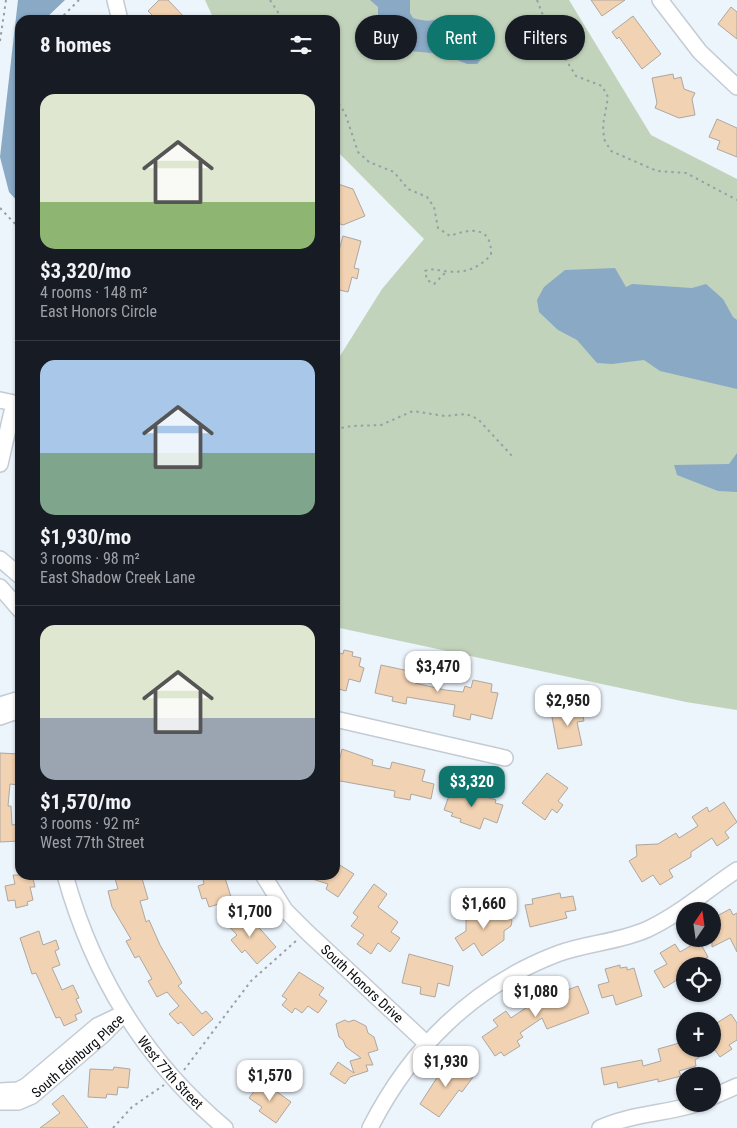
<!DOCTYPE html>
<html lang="en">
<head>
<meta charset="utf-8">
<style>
  :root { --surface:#171b24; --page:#20242c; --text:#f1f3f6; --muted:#9ea1a6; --line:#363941; --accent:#0f766e }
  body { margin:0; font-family:"Roboto Condensed",sans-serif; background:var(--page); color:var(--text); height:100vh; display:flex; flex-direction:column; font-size:19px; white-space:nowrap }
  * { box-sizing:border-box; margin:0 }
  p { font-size:16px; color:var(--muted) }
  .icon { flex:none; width:28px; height:28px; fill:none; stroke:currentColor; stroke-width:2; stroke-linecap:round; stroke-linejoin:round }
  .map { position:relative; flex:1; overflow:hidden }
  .panel { position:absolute; left:15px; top:15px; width:325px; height:865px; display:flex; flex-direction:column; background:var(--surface); border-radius:15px; box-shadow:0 1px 4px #0004 }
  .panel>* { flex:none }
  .guide { position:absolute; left:355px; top:15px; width:306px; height:45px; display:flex; gap:10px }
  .needle { width:32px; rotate:13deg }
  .controls { position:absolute; left:676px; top:902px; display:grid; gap:10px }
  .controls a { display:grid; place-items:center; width:45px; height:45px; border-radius:50%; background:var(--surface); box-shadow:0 1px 4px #0004; font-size:25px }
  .price { position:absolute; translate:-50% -42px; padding:0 11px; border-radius:10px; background:#fff; color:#222; font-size:16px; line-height:32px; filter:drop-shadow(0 1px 2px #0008) }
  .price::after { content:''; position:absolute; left:50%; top:30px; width:15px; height:11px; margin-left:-8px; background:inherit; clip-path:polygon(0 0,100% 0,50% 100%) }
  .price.selected { background:var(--accent); color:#fff }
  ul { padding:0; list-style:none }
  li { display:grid; align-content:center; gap:10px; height:265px; padding:0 25px }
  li+li { border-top:1px solid var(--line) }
  li span { display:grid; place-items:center; height:155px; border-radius:15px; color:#555 }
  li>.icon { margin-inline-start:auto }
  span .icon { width:90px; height:90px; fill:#fffc; stroke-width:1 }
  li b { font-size:21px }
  h2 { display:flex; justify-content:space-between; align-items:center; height:60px; padding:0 25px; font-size:21px }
  .pill { padding:0 18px; border-radius:22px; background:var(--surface); box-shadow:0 1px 4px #0004; font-size:18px; line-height:45px }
  .pill.selected { background:var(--accent); color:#fff }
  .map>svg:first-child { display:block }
  .green { fill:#c2d3bc }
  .water { fill:#89a9c5 }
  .building { fill:#f1d2b2; stroke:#aea79f }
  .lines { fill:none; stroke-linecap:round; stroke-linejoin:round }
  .minor-casing { stroke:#c4cbd3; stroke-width:18 }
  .path { stroke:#999fa5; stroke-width:2; stroke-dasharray:2.5 4; stroke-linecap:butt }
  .minor { stroke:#fff; stroke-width:15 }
  .labels { text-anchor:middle; stroke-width:4; stroke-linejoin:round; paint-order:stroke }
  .street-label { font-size:14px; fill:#090b0e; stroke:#ecf4fc }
</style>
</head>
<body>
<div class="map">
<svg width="737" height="1128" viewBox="0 0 737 1128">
  <rect width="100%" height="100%" fill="#ecf4fc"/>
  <path class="green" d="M205,0H569L651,135L737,179V710L686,702L335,627V364L382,289L424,239L335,149V20H214Z"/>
  <path class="water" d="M18,0H65L44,20H20V204L9,192L0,157Z
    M370,0H410V13L413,18C427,22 434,22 447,15C469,21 483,33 484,56L477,64H467L443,54L409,51L390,40L378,27V7Z
    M615,268L626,287L632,284L692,288L706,284L723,299L733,317L737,320V389L660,371L644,360L612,364L597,363L577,340L558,330L539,312L537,300L544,287L565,270Z
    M737,453V492L718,491L677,475L674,465L729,464Z"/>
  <path class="building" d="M159,0H168L187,20H157L148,11Z
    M591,0H625L602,16Z
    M731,7L737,12V39L718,24Z
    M633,16L661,54L642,69L619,37L617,39L612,32Z
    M673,74L674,79L681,77L684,89L695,93L692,99L695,115L679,118L655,108L657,103L652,78Z
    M717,119L737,128V157L717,149L720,141L709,137Z
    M335,183L353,189L365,216L343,225L335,222Z
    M343,236L361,241L354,268L359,269L357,279L352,277L348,292L335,289V264Z
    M344,650L353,652L352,656L361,658L359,666L364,668L360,682L349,679L346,691L335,688V652L343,654Z
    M381,665L418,673L415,683L445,690L463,692L465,686L471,688L473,680L492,684L491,692L498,693L492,719L471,714L470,720L453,716L455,705L407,697L406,704L392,701L393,697L375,693Z
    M581,706L584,721L577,722L582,745L558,749L551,712Z
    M342,749L373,760L372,765L390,769L392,762L425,770L422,781L434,784L431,799L411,794L410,800L394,797L395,791L335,780V761L339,762Z
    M0,753L19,754V785L10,784L8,806H11L12,825L20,824V841L0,842Z
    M547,773L568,788L558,801L563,805L557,813L552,809L545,820L522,803Z
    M452,787L496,800L495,803L503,805L497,823L484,818L480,829L460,822L461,819L451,816L453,813L444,810Z
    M724,802L737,822L725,832L729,838L717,846L712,838L691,852V857L669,870L673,877L660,885L653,875L642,882L629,861L637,856L636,845L658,844L676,833L679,838L698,826L692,817L707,807L709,812Z
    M335,862L354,874L338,897L326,889L328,884L306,877L335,875Z
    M13,875H32L35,887H30L33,900L27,902L28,905L16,908L15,900L8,901L5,886L15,884Z
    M114,875H141L148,899L140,901L146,922L149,920L160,945L182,983L178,986L202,1014L206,1011L213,1019L193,1036L181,1022L178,1024L169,1014L179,1006L167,992L157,997L148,981L152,979L139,956L135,958L126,941L131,939L112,907L108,891L118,889Z
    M202,875H224L232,900L209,907L206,898L202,899L198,886L204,884Z
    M374,884L387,894L378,907L398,922L391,932L400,938L390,952L378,943L371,954L357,944L364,935L351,926L358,917L353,913Z
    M560,893L561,898L573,896L576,910L565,912L567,918L530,927L525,905L533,904L532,899Z
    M466,906H477V916L489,917L498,911H505L512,921L511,926L504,931V940L482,956L474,943L463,951L455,938L466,931Z
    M730,909L733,915L737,913V952L730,938L712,947V929L719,926L715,917Z
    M238,911L250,926L254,922L276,947L257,964L245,950L242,953L231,940L237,935L225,922Z
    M39,931L43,945L56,940L59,949L55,951L60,965L52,968L62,990L73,985L79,998L76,999L82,1012L75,1015L77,1020L64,1026L60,1017L56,1018L36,973L32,974L20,938Z
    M699,941L708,957L703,960L707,966H685V975L664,988L654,971L667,964L660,953L675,944L680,952Z
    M409,954L453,966L449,986L438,983L435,997L420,994L421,987L402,983Z
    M620,965V968L627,967V970L634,968L642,996L616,1005L613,995L602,998L598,985L609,982L605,969Z
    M299,972L324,988L319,995L327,1001L318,1013L308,1006L302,1013L295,1008L292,1013L282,1005L287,999L282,996Z
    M554,986L557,994L578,986L589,1013L547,1029L542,1018L520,1033L523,1037L517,1041L520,1046L504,1056L501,1052L495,1056L482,1037L498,1026L493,1020L506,1011L511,1018L536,1001L533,995Z
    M731,1014L737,1023V1040L729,1045L732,1049L720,1057L712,1046V1026Z
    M345,1020L348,1022L354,1020L366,1026L368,1033L374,1037L378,1050L368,1053L373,1065H366L368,1071L350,1077L345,1084L330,1074L338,1062L354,1073L350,1061L361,1058L346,1047L343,1040L339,1037L336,1024Z
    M683,1042L685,1049H712L695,1060L696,1066L679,1071L681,1076L658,1082V1079L618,1088L617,1082L604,1085L601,1068L642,1060L643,1066L661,1061L658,1049Z
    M449,1059L473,1077L462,1092L459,1090L439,1117L420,1104Z
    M114,1067L130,1069L128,1088L118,1087L117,1095L107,1094L106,1098L88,1097L90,1069L113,1070Z
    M262,1081L291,1102L276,1123L259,1111L262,1107L249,1098Z
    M63,1095L88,1128H40L60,1113L52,1104Z"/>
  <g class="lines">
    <g class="minor-casing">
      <g id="minor">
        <path d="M115,0L120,20"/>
        <path d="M660,0L700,52L737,87"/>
        <path d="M0,400L14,403L0,464"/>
        <path d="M0,559L20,576"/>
        <path d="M0,587L20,610"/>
        <path d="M0,705L20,699"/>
        <path d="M0,717L20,710"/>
        <path d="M335,719L505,758"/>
        <path id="s1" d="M65,875C93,976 144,1060 225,1128"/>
        <path id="s2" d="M263,875L285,910L307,932L426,1043"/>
        <path d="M0,1091L18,1090L26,1086L97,1026L118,1016"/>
        <path d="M712,1097L737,1086"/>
        <path id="s3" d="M0,1102H18L32,1096L103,1035L124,1014"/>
        <path d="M370,1128C410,1049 473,986 557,954C586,943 620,942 648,929C680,914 708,889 737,870"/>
        <path d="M600,1128C630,1114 664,1114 696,1104"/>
      </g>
    </g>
    <path class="path" d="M270,0L283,20
      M537,0L551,36L576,76L602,86L608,97L603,125L604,139L611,151L657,171L686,173L737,200
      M59,20L79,0
      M0,41L6,0
      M335,98L345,113L358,152L369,162L394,172L408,189L427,197L434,207L438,228L450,236C471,228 492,226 491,255C478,269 463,274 444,271C437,270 432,268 425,271L427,280L434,284L446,272
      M0,208L20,229
      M335,429L352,426L381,425L413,411L445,416L466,414L478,419L512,456
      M184,1070L251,981L297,940
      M113,1128L132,1107L164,1085"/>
    <use href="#minor" class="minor"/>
  </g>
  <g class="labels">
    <g class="street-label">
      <text dy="5" stroke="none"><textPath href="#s2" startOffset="148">South Honors Drive</textPath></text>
      <text dy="5" stroke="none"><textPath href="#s3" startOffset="94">South Edinburg Place</textPath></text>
      <text dy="5" stroke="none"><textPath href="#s1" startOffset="226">West 77th Street</textPath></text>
    </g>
  </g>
</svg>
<div class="controls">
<a><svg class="needle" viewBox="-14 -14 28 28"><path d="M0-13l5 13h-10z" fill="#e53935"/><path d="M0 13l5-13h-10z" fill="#9ea1a6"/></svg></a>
<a><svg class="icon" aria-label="locate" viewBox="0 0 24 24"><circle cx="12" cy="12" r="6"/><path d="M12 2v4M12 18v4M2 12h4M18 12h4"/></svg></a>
<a>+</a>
<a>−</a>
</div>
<b class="price" style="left:438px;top:693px">$3,470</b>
<b class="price" style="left:568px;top:727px">$2,950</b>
<b class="price selected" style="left:472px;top:808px">$3,320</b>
<b class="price" style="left:484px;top:930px">$1,660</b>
<b class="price" style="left:250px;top:938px">$1,700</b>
<b class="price" style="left:536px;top:1018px">$1,080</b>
<b class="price" style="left:446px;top:1088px">$1,930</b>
<b class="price" style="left:270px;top:1102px">$1,570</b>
<div class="guide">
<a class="pill">Buy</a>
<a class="pill selected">Rent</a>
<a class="pill">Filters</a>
</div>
<section class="panel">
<h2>8 homes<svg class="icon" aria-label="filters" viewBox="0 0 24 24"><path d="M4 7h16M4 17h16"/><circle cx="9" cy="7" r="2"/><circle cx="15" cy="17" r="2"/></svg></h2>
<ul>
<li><span style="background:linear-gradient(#dfe7d0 70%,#8fb573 0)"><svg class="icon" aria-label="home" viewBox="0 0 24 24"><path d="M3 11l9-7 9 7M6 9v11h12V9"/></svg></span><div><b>$3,320/mo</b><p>4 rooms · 148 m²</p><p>East Honors Circle</p></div></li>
<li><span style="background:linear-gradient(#a9c7e8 60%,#7fa58c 0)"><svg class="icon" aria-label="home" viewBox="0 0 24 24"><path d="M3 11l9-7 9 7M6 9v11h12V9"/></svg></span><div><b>$1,930/mo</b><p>3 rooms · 98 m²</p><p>East Shadow Creek Lane</p></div></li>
<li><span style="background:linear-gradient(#dfe7d0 60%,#9aa5b1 0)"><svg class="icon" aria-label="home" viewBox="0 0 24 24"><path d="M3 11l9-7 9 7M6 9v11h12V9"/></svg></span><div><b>$1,570/mo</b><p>3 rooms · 92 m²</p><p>West 77th Street</p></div></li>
</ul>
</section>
</div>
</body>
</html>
